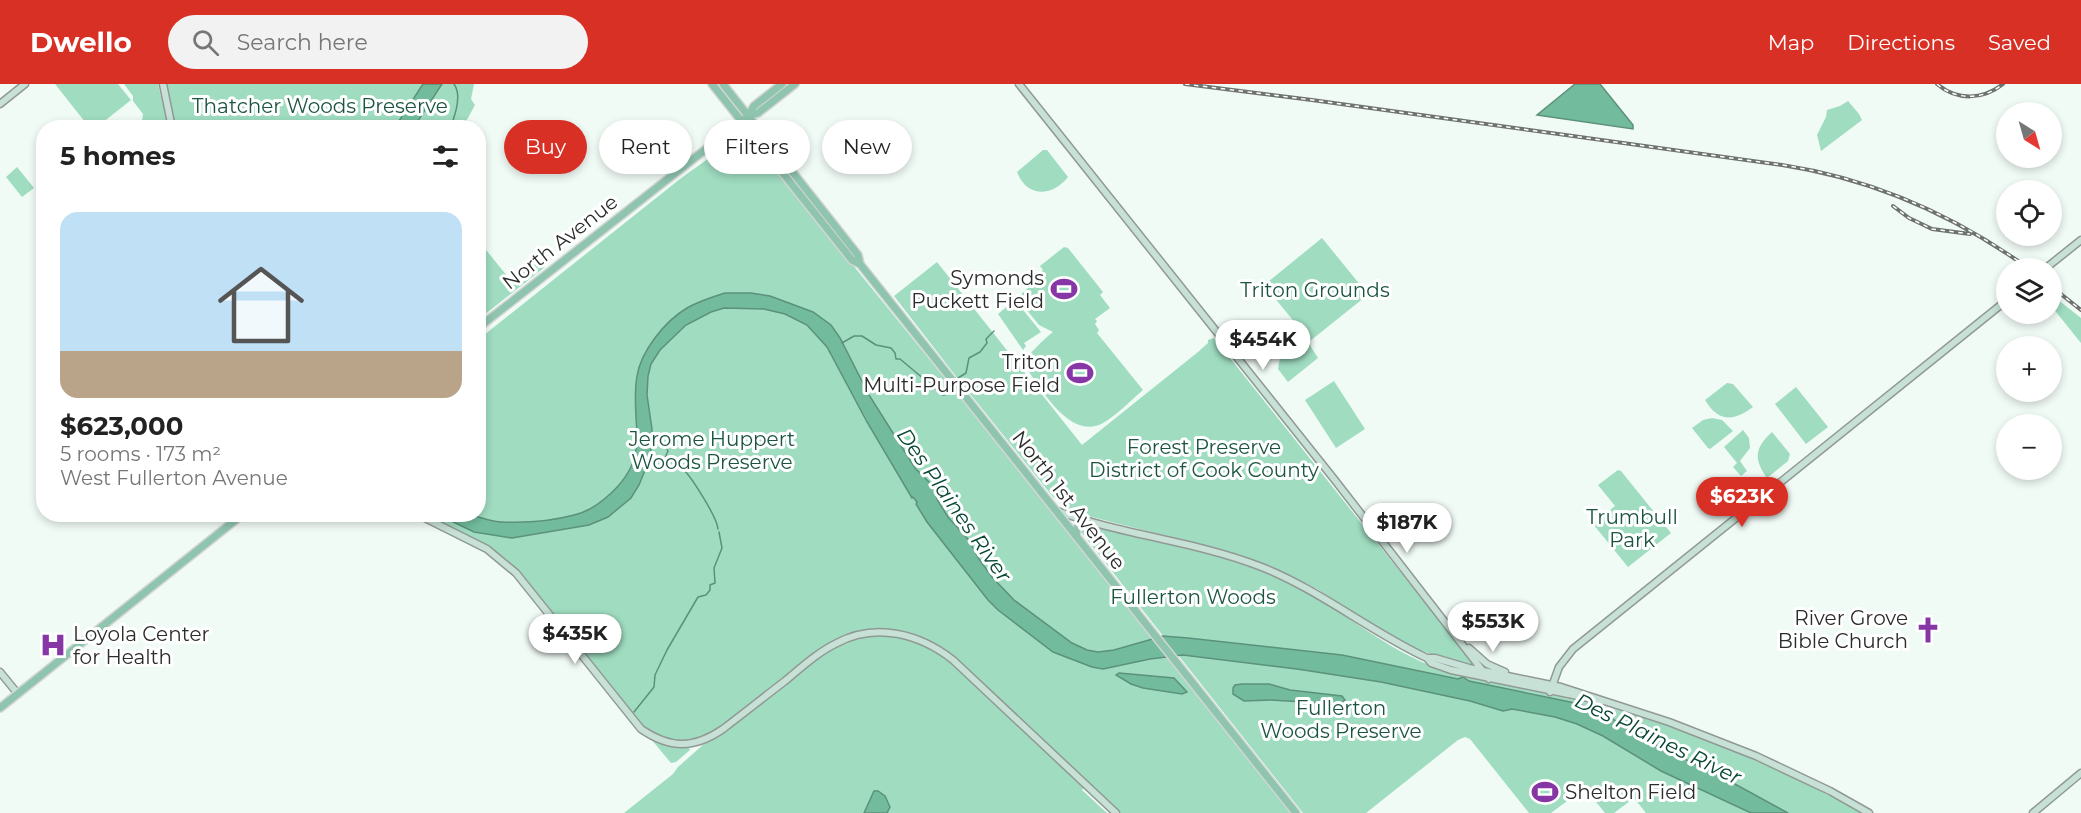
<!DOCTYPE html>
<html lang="en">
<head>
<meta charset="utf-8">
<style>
  :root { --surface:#fff; --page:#f2f2f2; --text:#222; --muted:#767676; --line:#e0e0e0; --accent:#d93025 }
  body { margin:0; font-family:Montserrat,sans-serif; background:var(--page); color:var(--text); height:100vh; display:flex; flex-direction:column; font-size:22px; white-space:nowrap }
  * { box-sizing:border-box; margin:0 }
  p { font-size:20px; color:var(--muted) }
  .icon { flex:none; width:33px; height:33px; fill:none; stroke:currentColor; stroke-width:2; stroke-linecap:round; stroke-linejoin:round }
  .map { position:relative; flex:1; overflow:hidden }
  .drawer { position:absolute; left:36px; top:36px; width:450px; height:402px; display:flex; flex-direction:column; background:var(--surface); border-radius:24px; box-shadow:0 3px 9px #0003 }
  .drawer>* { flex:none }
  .hud { position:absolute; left:504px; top:36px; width:570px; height:54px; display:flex; gap:12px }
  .needle { width:39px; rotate:143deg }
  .fabs { position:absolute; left:1996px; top:18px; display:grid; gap:12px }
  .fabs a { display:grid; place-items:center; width:66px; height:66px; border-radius:50%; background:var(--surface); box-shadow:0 3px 9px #0003; font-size:30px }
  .price { position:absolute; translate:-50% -51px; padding:0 14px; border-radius:21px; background:#fff; color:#222; font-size:20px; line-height:39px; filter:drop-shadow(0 2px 3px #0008) }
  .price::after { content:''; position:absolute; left:50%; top:36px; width:18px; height:14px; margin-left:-9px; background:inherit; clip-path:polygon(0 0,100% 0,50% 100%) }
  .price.on { background:var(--accent); color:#fff }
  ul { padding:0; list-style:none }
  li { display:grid; align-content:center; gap:12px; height:318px; padding:0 24px }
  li+li { border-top:2px solid var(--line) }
  li span { display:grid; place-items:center; height:186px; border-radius:18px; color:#555 }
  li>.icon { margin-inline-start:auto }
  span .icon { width:108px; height:108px; fill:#fffc; stroke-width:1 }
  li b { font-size:26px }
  h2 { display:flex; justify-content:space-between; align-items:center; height:72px; padding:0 24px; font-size:26px }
  .chip { padding:0 21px; border-radius:27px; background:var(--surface); box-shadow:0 3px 9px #0003; font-size:21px; line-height:54px }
  .chip.on { background:var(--accent); color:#fff }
  header { display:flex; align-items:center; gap:36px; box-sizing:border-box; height:84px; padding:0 30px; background:var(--accent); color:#fff }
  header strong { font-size:28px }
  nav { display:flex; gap:33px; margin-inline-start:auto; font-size:21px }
  .search { width:420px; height:54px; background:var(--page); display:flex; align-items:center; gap:15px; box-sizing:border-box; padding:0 21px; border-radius:33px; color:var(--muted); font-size:22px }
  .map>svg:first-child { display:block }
  .green { fill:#9fdcc0 }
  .water { fill:#72bc9d; stroke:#5c917b; stroke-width:1.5 }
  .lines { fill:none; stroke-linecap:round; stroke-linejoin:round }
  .stream { stroke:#5c917b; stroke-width:1.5 }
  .secondary-casing { stroke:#919995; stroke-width:9 }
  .primary-casing { stroke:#d4d5d5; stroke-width:10 }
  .secondary { stroke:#c7e1d7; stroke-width:6 }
  .primary { stroke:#8fc4af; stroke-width:7 }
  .rail-casing { stroke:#6e7370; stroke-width:4 }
  .rail { stroke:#fff; stroke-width:1.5; stroke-dasharray:4.5; stroke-linecap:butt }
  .labels { text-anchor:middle; stroke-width:6; stroke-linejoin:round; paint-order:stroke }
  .park-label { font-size:20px; fill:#1b5540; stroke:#fff }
  .street-label { font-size:20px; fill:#2a2d2b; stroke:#fff }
  .poi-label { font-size:20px; fill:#2a2d2b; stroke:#fff; text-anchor:end }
  .water-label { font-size:21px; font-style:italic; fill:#074733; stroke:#fff }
</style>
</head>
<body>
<header>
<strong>Dwello</strong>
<div class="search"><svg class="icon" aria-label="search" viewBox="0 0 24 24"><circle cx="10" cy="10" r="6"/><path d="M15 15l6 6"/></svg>Search here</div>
<nav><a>Map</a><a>Directions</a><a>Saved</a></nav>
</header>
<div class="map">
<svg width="2081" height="729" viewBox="0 0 2081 729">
  <rect width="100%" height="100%" fill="#f1fbf6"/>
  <path class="green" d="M55,0H118L131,16L97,43H89Z
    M124,0H158L168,43L144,42L142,37L143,30L133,17V12Z
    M166,0H474L471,15L475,21L463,43H176Z
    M1848,17L1859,30L1862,36L1821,67L1817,51L1826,33L1827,26L1840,22Z
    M741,51L749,53L947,297L1291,729H1119L949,570C917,547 884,540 846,552L715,648C685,660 664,661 639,638L540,514L510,481L423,431L478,430L479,255L680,95Z
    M1043,66H1047L1068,93C1052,113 1027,114 1017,88Z
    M17,83L34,104L22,113L6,93Z
    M1322,154L1366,208L1365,213L1310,257L1264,201Z
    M479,157L511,197L522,189L514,202L524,188L549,170L544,179L516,204L543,181L545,183L479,235Z
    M1064,163L1068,164L1103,208L1100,211L1110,224L1095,235L1097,237L1095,240L1099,246L1097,249L1143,306C1130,317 1117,331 1103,339C1069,358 1038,300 1022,277C1033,268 1042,256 1053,248L1039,241L1017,214L1041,192L1039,190L1043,186L1040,182Z
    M937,178L1082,361L1198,268L1208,259V256L1214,254L1476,583L1443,575L1398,557L1317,505L1268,481L1222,466L1076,429L1065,423L1053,413L955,291L894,212Z
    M2052,211L2081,234V259L2052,223Z
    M1015,216L1041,248L1024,259L1026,262L1023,266L998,230Z
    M1303,250L1318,274L1288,298L1278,285L1281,268Z
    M1334,297L1365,345L1336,364L1305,316Z
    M1727,299L1733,300L1753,323C1734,337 1719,339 1705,316Z
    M1796,303L1828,343L1806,360L1775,320Z
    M1712,334L1722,336L1733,347L1710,365L1708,364L1692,344L1703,336Z
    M1743,346L1749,354L1750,364L1740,377L1747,387L1741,392L1733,383L1737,379L1724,363Z
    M1772,348L1790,370L1788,377L1767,394C1753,374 1755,364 1772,348Z
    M1618,386L1621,387L1671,449L1628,483L1593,440L1615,422L1598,401Z
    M1086,441C1154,458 1227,469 1290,500C1342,525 1385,566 1440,585C1459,593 1481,596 1501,600C1541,609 1581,617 1620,627C1705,651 1786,688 1862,729H1646L1634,714L1614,729H1605L1588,708L1583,705L1551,729H1529L1470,655L1465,653L1458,656L1366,729H1303L1081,448L1082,442Z
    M872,551C900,552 917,557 941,570L1085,702L1082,706L1107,729H624L673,690L678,683L704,660L724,647L822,571L841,559Z
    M651,655L669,662H688L690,666L676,678L671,679Z"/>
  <path class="water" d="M423,0H442L414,43H395Z
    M1575,0H1600L1633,41V45L1537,31Z
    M725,209H751L770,212L813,228L831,241L840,254L869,311L898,357L915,384L932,401L938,417L948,433L968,455L979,475L992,493L1014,516L1072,559L1087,566L1098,568L1114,566L1163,552L1188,554L1342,571L1458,595L1463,593L1469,597L1575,619L1599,627L1658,662L1722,693L1788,729H1751L1661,687L1603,652L1577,640L1555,633L1512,625L1503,627L1470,617L1381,598L1297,585L1183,571L1150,575L1103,585L1092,583L1053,568L998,526L988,516L927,438L916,420L917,418L913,413L912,414L867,338L827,263L807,241L785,230L764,225L724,224L711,228L686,241L660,266L651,280L648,292L647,311L652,345L651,365L648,379L639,401L631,414L608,433L589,441L512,454L474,448L439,431C449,431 462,428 471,431C481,433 491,438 502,438C525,439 552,437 574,431C588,428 599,420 609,411C654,371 629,341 637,292C641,267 665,237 687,224C699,217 712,213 725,209Z
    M1119,589L1174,594L1187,608L1182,610L1143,604L1131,600L1116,591Z
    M1242,600H1269L1290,606L1342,612L1345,616L1340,620L1270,616L1244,617L1233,610V604L1235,601Z
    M874,707H878L885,712L890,723L887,729H864Z"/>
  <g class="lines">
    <path class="stream" d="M450,44C455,32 462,11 454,0
      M842,259L854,252H862L876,261L891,264L895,269L896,275H900L943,311L949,310L947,303L949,301
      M958,294L966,289L969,274L980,268L987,259L986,255L994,247
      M651,352L663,358L668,367L665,374C671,379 680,381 685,387C693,396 717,433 718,445
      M634,628L654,603L655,591L667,566L698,513L706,511L710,506V501L715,499L714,484L722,464L719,448"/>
    <g class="secondary-casing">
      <path id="secondary" d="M163,0L172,44
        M1019,0L1334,395L1489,595
        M0,20L25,0
        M2046,184L2081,156
        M1057,427C1123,451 1194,457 1259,482C1319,505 1369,547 1427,574L1431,579L1451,586L1602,617
        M417,430L487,465L516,489L641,645C670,665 694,665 723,645C744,629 764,613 785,597C802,583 818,568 837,559C876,538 920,550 953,576L1116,729
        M1469,564L1487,580L1505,588
        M1427,574H1435L1469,584L1561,603L1669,638L1756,672L1830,707L1869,729
        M0,588L18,610
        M1550,608L1559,583L1573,565L2007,216
        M2033,729L2081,689"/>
    </g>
    <g class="primary-casing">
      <path id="primary" d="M712,0L852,176L860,180
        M723,0L858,171L860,180L1296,729
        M748,32L754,22L782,0
        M478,244L748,32L758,29L795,0
        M1076,452L1077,444L1084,436
        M0,624L243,430"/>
    </g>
    <use href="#secondary" class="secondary"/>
    <use href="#primary" class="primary"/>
    <g class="rail-casing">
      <path id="rail" d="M1185,0L1312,16L1782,81C1873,95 1954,131 2028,184
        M1937,0C1957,17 1983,16 2003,0
        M1893,122L1909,134L1932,145L1970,150
        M2052,203L2081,226"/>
    </g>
    <use href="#rail" class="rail"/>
  </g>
  <defs>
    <g id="stadium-bare" transform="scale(2.07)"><path d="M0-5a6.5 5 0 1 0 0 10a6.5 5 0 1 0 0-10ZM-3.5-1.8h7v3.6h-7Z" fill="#8736a6" stroke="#fff" stroke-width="2.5" paint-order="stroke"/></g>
    <g id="church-bare" transform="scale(2.07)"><path d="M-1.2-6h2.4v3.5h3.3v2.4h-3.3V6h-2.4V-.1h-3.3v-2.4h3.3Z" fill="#8736a6" stroke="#fff" stroke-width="2.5" paint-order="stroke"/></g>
    <g id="hospital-bare" transform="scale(2.07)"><path d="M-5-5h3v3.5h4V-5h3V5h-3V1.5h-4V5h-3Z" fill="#8736a6" stroke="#fff" stroke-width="2.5" paint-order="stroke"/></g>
  </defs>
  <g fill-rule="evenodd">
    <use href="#stadium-bare" x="1064" y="205"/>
    <use href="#stadium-bare" x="1080" y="289"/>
    <use href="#church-bare" x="1928" y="546"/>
    <use href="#hospital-bare" x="53" y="561"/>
    <use href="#stadium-bare" x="1545" y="708"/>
  </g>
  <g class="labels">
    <g class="park-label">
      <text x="320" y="29">Thatcher Woods Preserve</text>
      <text x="1315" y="213">Triton Grounds</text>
      <text x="712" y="362">Jerome Huppert<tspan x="712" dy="23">Woods Preserve</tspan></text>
      <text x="1204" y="370">Forest Preserve<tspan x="1204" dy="23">District of Cook County</tspan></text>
      <text x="1632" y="440">Trumbull<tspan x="1632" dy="23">Park</tspan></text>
      <text x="1193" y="520">Fullerton Woods</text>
      <text x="1341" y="631">Fullerton<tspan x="1341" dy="23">Woods Preserve</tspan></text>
    </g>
    <g class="street-label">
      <text transform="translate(560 158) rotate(-38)" y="7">North Avenue</text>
      <text transform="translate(1069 416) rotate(52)" y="7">North 1st Avenue</text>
    </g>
    <g class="poi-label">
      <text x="1044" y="201">Symonds<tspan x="1044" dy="23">Puckett Field</tspan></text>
      <text x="1060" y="285">Triton<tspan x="1060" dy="23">Multi-Purpose Field</tspan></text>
      <text x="1908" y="541">River Grove<tspan x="1908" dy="23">Bible Church</tspan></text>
      <text x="73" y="557" text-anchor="start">Loyola Center<tspan x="73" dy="23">for Health</tspan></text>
      <text x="1565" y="715" text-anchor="start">Shelton Field</text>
    </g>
    <g class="water-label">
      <text transform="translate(954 421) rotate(55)" y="7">Des Plaines River</text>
      <text transform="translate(1658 655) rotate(26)" y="7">Des Plaines River</text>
    </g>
  </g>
</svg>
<div class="fabs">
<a><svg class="needle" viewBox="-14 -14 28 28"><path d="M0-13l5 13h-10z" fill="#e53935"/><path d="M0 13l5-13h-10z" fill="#767676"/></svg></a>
<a><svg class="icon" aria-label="locate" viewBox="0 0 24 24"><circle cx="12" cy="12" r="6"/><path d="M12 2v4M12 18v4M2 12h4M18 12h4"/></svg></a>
<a><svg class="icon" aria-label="layers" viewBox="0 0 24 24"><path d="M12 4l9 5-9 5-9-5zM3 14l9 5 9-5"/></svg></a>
<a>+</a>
<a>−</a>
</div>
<b class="price" style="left:1263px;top:287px">$454K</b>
<b class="price on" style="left:1742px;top:444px">$623K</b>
<b class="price" style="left:1407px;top:470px">$187K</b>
<b class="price" style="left:1493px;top:569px">$553K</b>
<b class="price" style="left:575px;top:581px">$435K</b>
<div class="hud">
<a class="chip on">Buy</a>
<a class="chip">Rent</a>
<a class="chip">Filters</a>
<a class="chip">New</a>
</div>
<section class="drawer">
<h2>5 homes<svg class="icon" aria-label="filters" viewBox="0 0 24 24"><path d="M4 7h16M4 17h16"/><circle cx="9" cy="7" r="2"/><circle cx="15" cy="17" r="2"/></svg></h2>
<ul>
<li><span style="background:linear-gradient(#bfe0f5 75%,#b9a48a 0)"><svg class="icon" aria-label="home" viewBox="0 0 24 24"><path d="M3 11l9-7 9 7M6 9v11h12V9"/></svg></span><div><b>$623,000</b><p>5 rooms · 173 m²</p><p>West Fullerton Avenue</p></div></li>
</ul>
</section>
</div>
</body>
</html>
